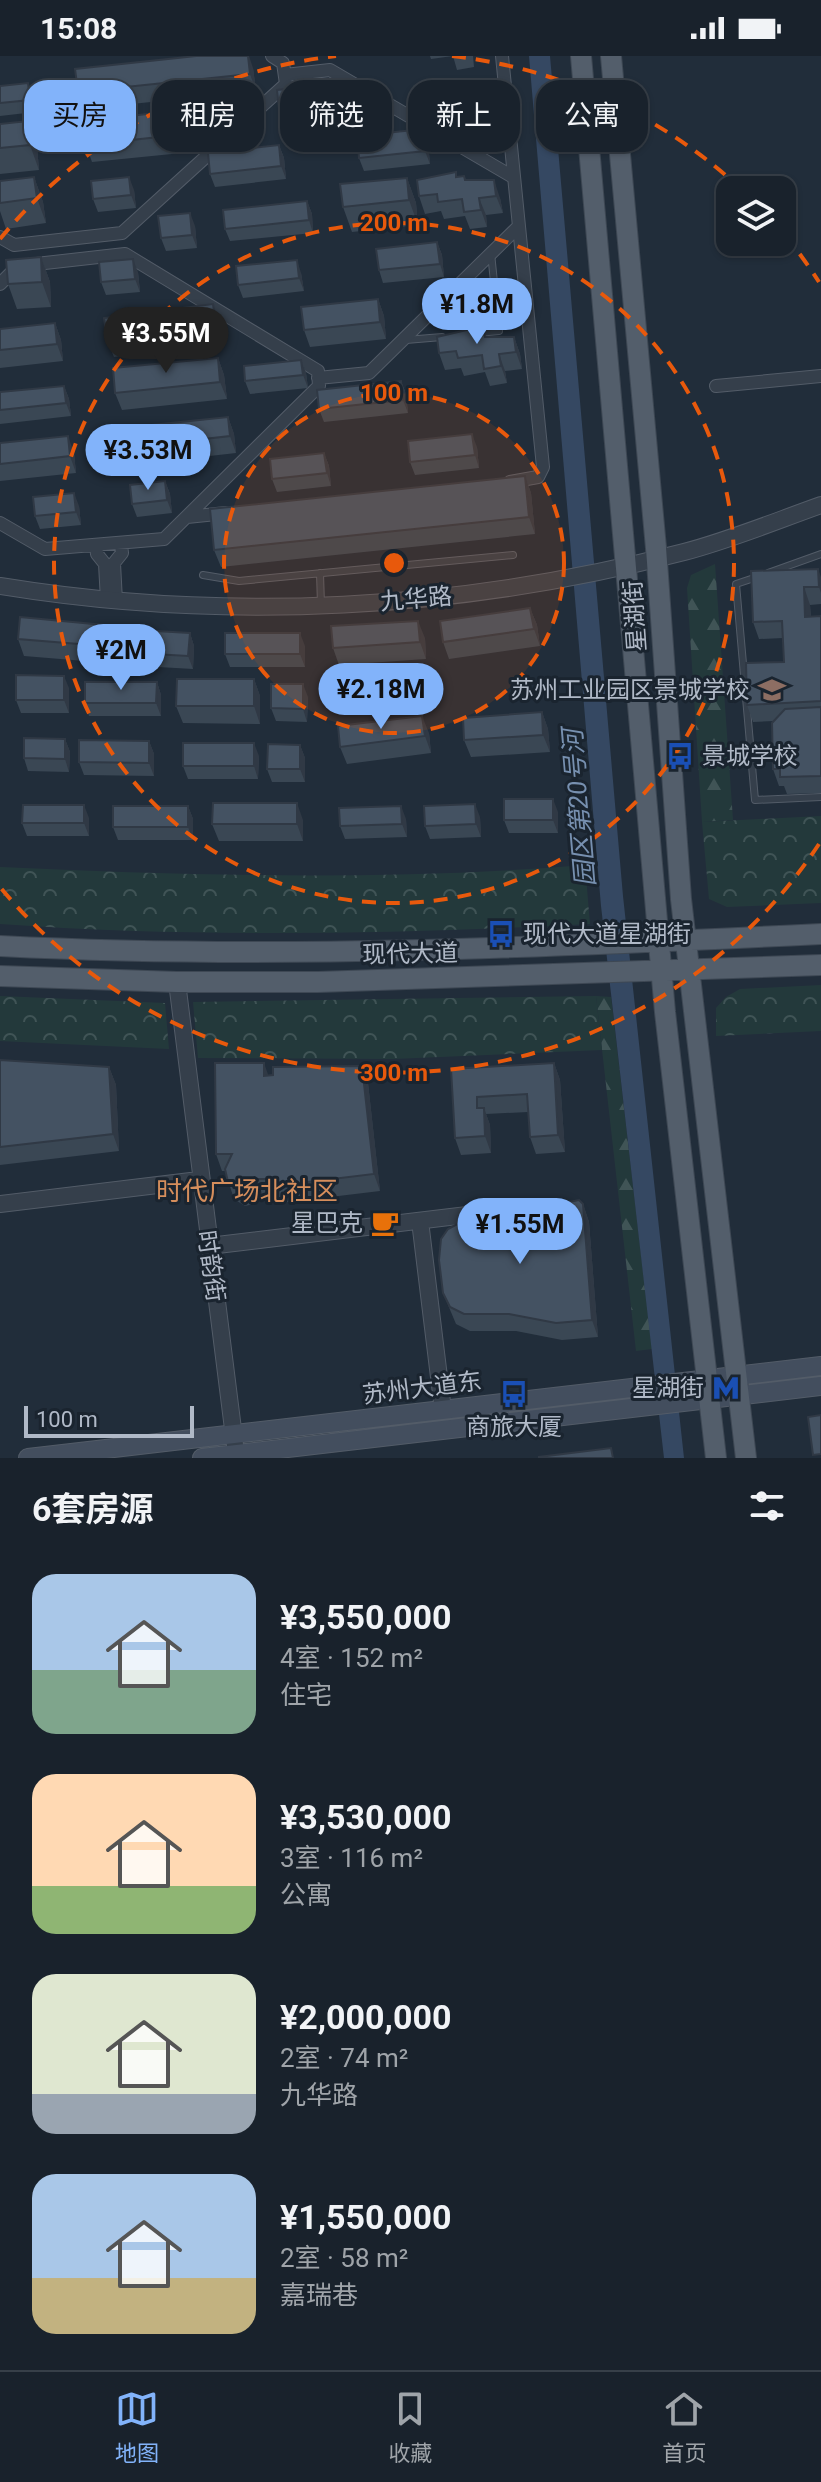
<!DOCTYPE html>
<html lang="zh">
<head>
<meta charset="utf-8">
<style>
  :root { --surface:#19222c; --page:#222a34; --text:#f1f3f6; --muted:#9fa4a9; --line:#373f48; --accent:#82b3fa }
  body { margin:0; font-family:Roboto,"Noto Sans SC",sans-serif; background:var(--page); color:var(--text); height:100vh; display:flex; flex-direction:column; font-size:30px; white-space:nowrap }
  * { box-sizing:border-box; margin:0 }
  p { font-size:26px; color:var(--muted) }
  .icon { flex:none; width:44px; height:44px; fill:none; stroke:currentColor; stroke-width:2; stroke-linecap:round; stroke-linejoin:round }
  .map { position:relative; height:1402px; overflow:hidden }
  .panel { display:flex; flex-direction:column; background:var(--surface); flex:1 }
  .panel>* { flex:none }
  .banner { position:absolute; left:24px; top:24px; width:774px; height:72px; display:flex; gap:16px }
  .controls { position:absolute; left:716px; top:120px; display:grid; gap:16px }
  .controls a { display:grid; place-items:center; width:80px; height:80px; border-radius:16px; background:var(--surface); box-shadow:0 2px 6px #0004,0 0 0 2px var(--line); font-size:40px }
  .scale { position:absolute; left:24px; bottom:20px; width:170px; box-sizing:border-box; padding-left:8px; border:4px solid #b0b9c7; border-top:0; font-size:22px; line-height:28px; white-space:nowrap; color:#b0b9c7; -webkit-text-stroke:6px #1a242f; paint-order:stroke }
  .price { position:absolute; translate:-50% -68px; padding:0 18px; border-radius:28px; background:var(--accent); color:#111; font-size:26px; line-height:52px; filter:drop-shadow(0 2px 4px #0008) }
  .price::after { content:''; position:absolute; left:50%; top:48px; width:24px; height:18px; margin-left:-12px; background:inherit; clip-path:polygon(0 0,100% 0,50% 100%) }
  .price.current { background:#222; color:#fff }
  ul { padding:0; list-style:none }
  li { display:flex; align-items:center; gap:24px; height:200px; padding:0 32px }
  li span { display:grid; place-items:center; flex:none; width:224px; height:160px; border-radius:24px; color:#555 }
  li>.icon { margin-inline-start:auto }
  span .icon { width:96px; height:96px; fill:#fffc; stroke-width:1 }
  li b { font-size:34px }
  h2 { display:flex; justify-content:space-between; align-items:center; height:96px; padding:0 32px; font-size:34px }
  .chip { padding:0 28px; border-radius:24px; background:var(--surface); box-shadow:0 2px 6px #0004,0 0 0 2px var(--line); font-size:28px; line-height:72px }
  .chip.current { background:var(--accent); color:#111 }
  .status { display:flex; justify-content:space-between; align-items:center; height:56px; padding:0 40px; background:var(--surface); direction:ltr }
  .status svg { height:22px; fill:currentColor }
  .tab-bar { display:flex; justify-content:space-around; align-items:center; height:112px; border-top:2px solid var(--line); background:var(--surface); font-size:22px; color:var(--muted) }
  .tab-bar a { display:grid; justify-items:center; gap:4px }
  .tab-bar .current { color:var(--accent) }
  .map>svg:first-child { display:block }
  .forest { fill:url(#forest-firs) }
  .park { fill:url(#park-crowns) }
  .water { fill:#354862 }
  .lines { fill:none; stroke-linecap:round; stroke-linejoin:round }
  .service-casing { stroke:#535c68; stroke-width:8 }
  .minor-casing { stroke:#535c68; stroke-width:14 }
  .tertiary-casing { stroke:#535c68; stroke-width:18 }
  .secondary-casing { stroke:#535c68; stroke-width:20 }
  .primary-casing { stroke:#3e4854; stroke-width:22 }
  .service { stroke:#353f4b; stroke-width:6 }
  .minor { stroke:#353f4b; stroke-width:12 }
  .tertiary { stroke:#353f4b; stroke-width:16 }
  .secondary { stroke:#434e5e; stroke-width:18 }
  .primary { stroke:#535e6b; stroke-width:20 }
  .wall { fill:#3a4754 }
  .shaded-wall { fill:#303945 }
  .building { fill:#445262; stroke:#303945; stroke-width:2 }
  .ring { fill:none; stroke:#e8590c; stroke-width:4; stroke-dasharray:14 10 }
  .labels { text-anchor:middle; stroke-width:6; stroke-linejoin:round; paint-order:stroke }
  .street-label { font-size:24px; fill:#b0b9c7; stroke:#1a242f }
  .poi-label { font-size:24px; fill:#b0b9c7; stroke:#1a242f; text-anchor:end }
  .water-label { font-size:26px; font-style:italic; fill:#7790b0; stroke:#1a242f }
  .neighbourhood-label { font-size:26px; fill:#d68e5c; stroke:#1a242f }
  .centre { fill:#e8590c; stroke:#1a242f; stroke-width:4 }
  .ring-label { font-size:24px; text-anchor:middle; font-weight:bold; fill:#e8590c; stroke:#1a242f; stroke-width:6; stroke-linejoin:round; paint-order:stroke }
</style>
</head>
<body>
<div class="status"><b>15:08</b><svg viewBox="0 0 49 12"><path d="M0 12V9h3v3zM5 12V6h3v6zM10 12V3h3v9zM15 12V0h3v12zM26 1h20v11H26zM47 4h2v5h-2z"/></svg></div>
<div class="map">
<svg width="821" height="1402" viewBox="0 0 821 1402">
  <defs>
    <pattern id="forest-firs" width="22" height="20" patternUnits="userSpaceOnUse" patternTransform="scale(2)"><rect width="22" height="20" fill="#23393b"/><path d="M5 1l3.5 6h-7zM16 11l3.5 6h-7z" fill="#405456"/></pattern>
    <pattern id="park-crowns" width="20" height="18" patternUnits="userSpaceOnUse" patternTransform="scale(2)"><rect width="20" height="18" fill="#23393b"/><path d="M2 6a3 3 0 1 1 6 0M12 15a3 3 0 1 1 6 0" fill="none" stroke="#405456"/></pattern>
  </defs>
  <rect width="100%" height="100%" fill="#212d3a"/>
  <path class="forest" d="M715,508L733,764L702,766L687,532L691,519Z
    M596,940L611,941L652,1293L636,1295Z"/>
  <path class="park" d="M821,760V847L727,851L709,843L702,766Z
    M585,809L590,868C394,878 196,882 0,868V811C195,820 391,825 585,809Z
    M821,929V975L716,980V952L726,941L740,933Z
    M0,940L165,947L169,993L0,985Z
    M596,940L602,994L393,1003L198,1002L193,946Z"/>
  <path class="water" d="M529,0H550L623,840L684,1402H664L601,850Z"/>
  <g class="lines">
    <g class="service-casing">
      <path id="service" d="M407,57L477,48L481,102
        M478,277L499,275L491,197
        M406,284L442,281
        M320,517L321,549
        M768,517L821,498
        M203,519L239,525L513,499
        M757,521L736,528L755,744L821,741"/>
    </g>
    <g class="minor-casing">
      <path id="minor" d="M502,0L543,411L538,421L510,426
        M285,19L330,14L513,121
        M0,181L14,189L122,177L286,28L283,7L272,0
        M0,228L18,210L125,198L318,315L319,330L164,483L45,493L0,467
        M318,322L369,317L519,170
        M716,330L821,320
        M187,461L226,457
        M96,490L97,498L105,508L107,544
        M116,545L114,507L122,497L121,488"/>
    </g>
    <g class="tertiary-casing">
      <path id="tertiary" d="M0,530C227,567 461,554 684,496C730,484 776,465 821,449
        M177,926L235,1389
        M0,1148L199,1124
        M420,1165L443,1354
        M209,1190L533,1151"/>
    </g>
    <g class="secondary-casing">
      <path id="secondary" d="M28,1402L821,1310
        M202,1402L821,1330"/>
    </g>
    <g class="primary-casing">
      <path id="primary" d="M581,0L665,956L716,1402
        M611,0L656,492L681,843L746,1402
        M0,890C273,904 548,891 821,878
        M0,920L177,926H318L821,909"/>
    </g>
    <use href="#service" class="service"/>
    <use href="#minor" class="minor"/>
    <use href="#tertiary" class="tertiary"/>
    <use href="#secondary" class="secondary"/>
    <use href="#primary" class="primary"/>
  </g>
  <path class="wall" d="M430,0H473L474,11L457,14L453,0L431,3Z
    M253,12L256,35L84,53L78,36Z
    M0,30L33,40L35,56L0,60Z
    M354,40L356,58L284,66L279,53Z
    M28,65L37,90L39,114L0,118V68Z
    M190,72L192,96L92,106L86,89Z
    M428,86L430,108L364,115L359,102Z
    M279,89L284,102L286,123L215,131L210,118Z
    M464,120L466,124L500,142L503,157L486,159L487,171L470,173L465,160L444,163L441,155L425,158L419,140L457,121Z
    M34,121L43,146L46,167L6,173L0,155V125Z
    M407,122L416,147L418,169L352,176L343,151Z
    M134,134L136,152L98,156L93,143Z
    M307,145L312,158L313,177L230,185L225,173Z
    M195,170L197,192L166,195L161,182Z
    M437,186L442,199L444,221L383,227L379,214Z
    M41,201L50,226L51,251L17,253L8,228Z
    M138,216L140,236L106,239L101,226Z
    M301,217L304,235L243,242L238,229Z
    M378,243L384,260L386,283L310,291L304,274Z
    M213,248L219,265L222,287L114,301L107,284Z
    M55,267L61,284L63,305L0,312V273Z
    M477,277L486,281H514L520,298L522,313L505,315L507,327L490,330L485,316L464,320L461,312L445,314L439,297Z
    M218,302L224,319L227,343L122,354L115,337Z
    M301,304L306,317L308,332L250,338L245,325Z
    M401,325L406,338L408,357L324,366L319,353Z
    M64,330L69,343L71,360L0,368V336Z
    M228,361L234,378L236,397L131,409L125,392Z
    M0,387L74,397L76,417L0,425Z
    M477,391L479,412L415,419L410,406Z
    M324,397L329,410L331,430L277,436L272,423Z
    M525,420L531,437L535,478L221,511L214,494Z
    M165,425L170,438L172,457L137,461L132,448Z
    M79,450L81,469L40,473L35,460Z
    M821,521V548L810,549L811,561L821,560V737L787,738L784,730H779L773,713L774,665L753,666L747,649L784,606L783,582L759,583L753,566Z
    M530,552L537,569L540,590L449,603L443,586Z
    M104,569L111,586L109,607L24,600L18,583Z
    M190,577L194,590L193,613L141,610L136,597Z
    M425,582L426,603L339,609L333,592Z
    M305,590V611H230L225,598Z
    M254,623L260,640V668L183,667L176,650Z
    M157,626L161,639V660H89L85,647Z
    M69,632V657H21L16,644Z
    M308,641L307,666L276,665L271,652Z
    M542,656L548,673L550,696L471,701L464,684Z
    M429,677L431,697L347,708L340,691Z
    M65,683L70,696L69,716L28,715L24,702Z
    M149,685L154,698V720L84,719L79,706Z
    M300,689L305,702V726H272L267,713Z
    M259,700L258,723H188L183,710Z
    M188,750L193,763V784H118L113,771Z
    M558,756V777H509L504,764Z
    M480,761L481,781L430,783L425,770Z
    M89,762V780H27L22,767Z
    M406,763L407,781L345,783L340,770Z
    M303,764V785H219L212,768Z
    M0,1004L109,1011L116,1029L119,1095L0,1109Z
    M554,1007L560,1024L565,1096L536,1098L530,1081L528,1056L486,1058L490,1069L491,1097L461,1099L455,1082L451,1013Z
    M362,1010L368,1027L380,1135L272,1148L269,1140H263L258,1147L245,1150L234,1143L225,1115H222L216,1098L269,1019Z
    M583,1148L589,1166L598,1281L562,1284L516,1275H470L456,1268L443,1237L527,1165Z"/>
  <path class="shaded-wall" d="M248,0H249L253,12L256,35L250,18Z
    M28,27L33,40L35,56L30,44Z
    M349,27L354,40L356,58L351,45Z
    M184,54L190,72L192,96L186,78Z
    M28,65L37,90L39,114L30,89Z
    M423,73L428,86L430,108L425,95Z
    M279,89L284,102L286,123L281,110Z
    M34,121L43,146L46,167L37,142Z
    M129,121L134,134L136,152L131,139Z
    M407,122L416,147L418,169L409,144Z
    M494,124L500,142L503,157L496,140Z
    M479,142L486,159L487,171L481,154Z
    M307,145L312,158L313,177L309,164Z
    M190,157L195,170L197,192L192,179Z
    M437,186L442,199L444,221L440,208Z
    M41,201L50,226L51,251L42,226Z
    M133,203L138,216L140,236L135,223Z
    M297,204L301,217L304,235L299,222Z
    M378,243L384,260L386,283L380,266Z
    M213,248L219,265L222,287L216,270Z
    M55,267L61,284L63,305L57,288Z
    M514,281L520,298L522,313L516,296Z
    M499,298L505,315L507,327L501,310Z
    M218,302L224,319L227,343L220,326Z
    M301,304L306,317L308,332L303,319Z
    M401,325L406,338L408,357L403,344Z
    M64,330L69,343L71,360L66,347Z
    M228,361L234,378L236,397L230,380Z
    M472,378L477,391L479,412L475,399Z
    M68,380L74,397L76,417L70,400Z
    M324,397L329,410L331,430L327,417Z
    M525,420L531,437L535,478L529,461Z
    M165,425L170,438L172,457L167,444Z
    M74,437L79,450L81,469L76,456Z
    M818,513L821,521V537L819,531Z
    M804,531L810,549L812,578L805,561Z
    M530,552L537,569L540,590L534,573Z
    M418,565L425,582L426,603L420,586Z
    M104,569L111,586L109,607L103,590Z
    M190,577L194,590L193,613L188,600Z
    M300,577L305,590V611L300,598Z
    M64,620L69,632V657L64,644Z
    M254,623L260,640V668L254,650Z
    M157,626L161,639V660L156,647Z
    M303,628L308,641L307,666L303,653Z
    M542,656L548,673L550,696L543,679Z
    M422,660L429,677L431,697L425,680Z
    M65,683L70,696L69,716L65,703Z
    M149,685L154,698V720L149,707Z
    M254,687L259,700L258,723L254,710Z
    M300,689L305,702V726L300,713Z
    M553,743L558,756V777L553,764Z
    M297,747L303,764V785L297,768Z
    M475,748L480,761L481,781L476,768Z
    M84,749L89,762V780L84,767Z
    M188,750L193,763V784L188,771Z
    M401,750L406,763L407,781L402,768Z
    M264,1007L270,1024L264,1020Z
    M554,1007L560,1024L565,1096L558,1079Z
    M362,1010L368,1027L380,1135L374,1118Z
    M109,1011L116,1029L119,1095L113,1078Z
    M484,1052L490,1069L491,1097L485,1080Z
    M257,1123L263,1140L258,1147L251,1130Z
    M583,1148L589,1166L598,1281L592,1264Z"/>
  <path class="building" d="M196,0H248L250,18L78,36L75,13Z
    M28,27L30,44L0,47V30Z
    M349,27L351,45L279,53L277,34Z
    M184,54L186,78L86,89L83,65Z
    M28,65L30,89L0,92V68Z
    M423,73L425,95L359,102L357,80Z
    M279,89L281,110L210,118L208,97Z
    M456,116V121L464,120L465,124H494L496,140L479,142L481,154L464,156L462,143L438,146L437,138L419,140L417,124Z
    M34,121L37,142L0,147V125Z
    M129,121L131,139L93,143L91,125Z
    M407,122L409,144L343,151L340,128Z
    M307,145L309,164L225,173L223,154Z
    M190,157L192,179L161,182L158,160Z
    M437,186L440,208L379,214L376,193Z
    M41,201L42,226L8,228L6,204Z
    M133,203L135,223L101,226L99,206Z
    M297,204L299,222L238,229L236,210Z
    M378,243L380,266L304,274L301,251Z
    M213,248L216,270L107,284L104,262Z
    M55,267L57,288L0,294V273Z
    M475,272L476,277L484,276L485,281H514L516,296L499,298L501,310L484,313L482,299L458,302L456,295L439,297L437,281Z
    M218,302L220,326L115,337L113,312Z
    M301,304L303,319L245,325L244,310Z
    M401,325L403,344L319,353L317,334Z
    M64,330L66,347L0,354V336Z
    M228,361L230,380L125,392L123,372Z
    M472,378L475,399L410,406L408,385Z
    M68,380L70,400L0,408V387Z
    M324,397L327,417L272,423L270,403Z
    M525,420L529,461L214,494L210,453Z
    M165,425L167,444L132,448L130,429Z
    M74,437L76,456L35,460L33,441Z
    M818,513L819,531H804L805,561L821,560V645L747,649L746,607L784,606L782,565L753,566L751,515Z
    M530,552L534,573L443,586L440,565Z
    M20,561L104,569L103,590L18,583Z
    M418,565L420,586L333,592L331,570Z
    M138,574L190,577L188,600L136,597Z
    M225,577H300V598H225Z
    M16,619L64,620V644H16Z
    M177,623H254V650H176Z
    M85,626H157L156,647H85Z
    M271,628H303V653L271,652Z
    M821,651V720L780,721V713H773L772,667L785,653Z
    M542,656L543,679L464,684L463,662Z
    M422,660L425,680L340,691L338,670Z
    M24,682L65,683V703L24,702Z
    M79,684L149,685V707L79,706Z
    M183,687H254V710H183Z
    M268,688L300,689V713H267Z
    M504,743H553V764H504Z
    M213,747H297V768H212Z
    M475,748L476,768L425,770L424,750Z
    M23,749H84V767H22Z
    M113,750H188V771H113Z
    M401,750L402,768L340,770L339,752Z
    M0,1004L109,1011L113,1078L0,1091Z
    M215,1007H264V1020L273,1019V1011L362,1010L374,1118L266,1131V1123H257L251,1130L239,1133L228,1126L225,1113L232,1098H216Z
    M554,1007L558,1079L530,1081L527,1038L477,1041V1052H484L485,1080L455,1082L451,1013Z
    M579,1144L583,1148L592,1264L556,1267L509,1258H464L450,1251L443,1237L439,1204L441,1183L448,1173L463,1165L484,1163L527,1165L553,1149Z
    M821,1359V1398L813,1399L808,1361Z
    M611,1392L613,1402H539V1401Z"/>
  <circle cx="394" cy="507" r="170" fill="#e8590c" fill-opacity=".12"/>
  <g class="ring">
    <circle cx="394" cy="507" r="170"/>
    <circle cx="394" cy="507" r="340"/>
    <path d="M819 788A510 510 0 0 1 0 831M0 183A510 510 0 0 1 336 0M452 0A510 510 0 0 1 739 131M785 179A510 510 0 0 1 819 226"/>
  </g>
  <defs>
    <g id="school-bare" transform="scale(2.16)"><path d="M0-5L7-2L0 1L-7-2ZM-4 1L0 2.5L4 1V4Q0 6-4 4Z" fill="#8d6e63" stroke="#1a242f" stroke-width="2.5" paint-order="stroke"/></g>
    <g id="bus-bare" transform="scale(2.16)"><path d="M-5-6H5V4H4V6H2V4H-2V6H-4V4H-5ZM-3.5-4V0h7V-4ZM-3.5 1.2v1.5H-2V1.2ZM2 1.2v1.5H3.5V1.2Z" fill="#1a4fb4" stroke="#1a242f" stroke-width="2.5" paint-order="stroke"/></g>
    <g id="cafe-bare" transform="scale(2.16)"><path d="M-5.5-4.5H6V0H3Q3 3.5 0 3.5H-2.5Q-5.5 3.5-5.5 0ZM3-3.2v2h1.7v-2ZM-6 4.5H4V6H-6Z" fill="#e8710a" stroke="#1a242f" stroke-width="2.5" paint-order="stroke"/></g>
    <g id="metro-bare" transform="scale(2.16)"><path d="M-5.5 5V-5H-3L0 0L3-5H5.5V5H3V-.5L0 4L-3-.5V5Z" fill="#1a4fb4" stroke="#1a242f" stroke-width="2.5" paint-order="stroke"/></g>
  </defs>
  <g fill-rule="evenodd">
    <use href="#school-bare" x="772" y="634"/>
    <use href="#bus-bare" x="680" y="700"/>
    <use href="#bus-bare" x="501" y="878"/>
    <use href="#cafe-bare" x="385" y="1167"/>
    <use href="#metro-bare" x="726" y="1332"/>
    <use href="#bus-bare" x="514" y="1338"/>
  </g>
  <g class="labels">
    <g class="street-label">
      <text transform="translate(416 543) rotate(-5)" y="8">九华路</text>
      <text transform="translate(635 560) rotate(-94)" y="8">星湖街</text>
      <text transform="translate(410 898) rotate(-1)" y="8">现代大道</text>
      <text transform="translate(211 1210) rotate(82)" y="8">时韵街</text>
      <text transform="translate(422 1332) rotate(-7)" y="8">苏州大道东</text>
    </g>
    <g class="poi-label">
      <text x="750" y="642">苏州工业园区景城学校</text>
      <text x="702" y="708" text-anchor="start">景城学校</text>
      <text x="523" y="886" text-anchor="start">现代大道星湖街</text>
      <text x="363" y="1175">星巴克</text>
      <text x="704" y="1340">星湖街</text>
      <text x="514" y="1379" text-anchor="middle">商旅大厦</text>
    </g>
    <g class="water-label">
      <text transform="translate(579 752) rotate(-95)" y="9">园区第20号河</text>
    </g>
    <g class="neighbourhood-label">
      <text x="247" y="1144">时代广场北社区</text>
    </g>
  </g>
  <circle cx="394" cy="507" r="12" class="centre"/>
  <g class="ring-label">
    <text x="394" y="175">200 m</text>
    <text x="394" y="345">100 m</text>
    <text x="394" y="1025">300 m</text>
  </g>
</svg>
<div class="controls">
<a><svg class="icon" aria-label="layers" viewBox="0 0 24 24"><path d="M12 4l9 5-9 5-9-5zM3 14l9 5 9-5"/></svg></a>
</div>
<div class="scale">100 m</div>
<b class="price" style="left:477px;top:290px">¥1.8M</b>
<b class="price current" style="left:166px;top:319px">¥3.55M</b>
<b class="price" style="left:148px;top:436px">¥3.53M</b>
<b class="price" style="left:121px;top:636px">¥2M</b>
<b class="price" style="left:381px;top:675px">¥2.18M</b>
<b class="price" style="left:520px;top:1210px">¥1.55M</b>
<div class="banner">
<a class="chip current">买房</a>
<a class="chip">租房</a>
<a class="chip">筛选</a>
<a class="chip">新上</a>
<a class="chip">公寓</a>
</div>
</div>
<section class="panel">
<h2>6套房源<svg class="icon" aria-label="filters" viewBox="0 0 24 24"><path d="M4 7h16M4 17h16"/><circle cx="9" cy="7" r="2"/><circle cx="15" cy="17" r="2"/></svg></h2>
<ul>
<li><span style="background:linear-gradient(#a9c7e8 60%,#7fa58c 0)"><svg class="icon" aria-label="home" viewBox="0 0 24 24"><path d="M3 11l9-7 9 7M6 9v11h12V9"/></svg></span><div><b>¥3,550,000</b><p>4室 · 152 m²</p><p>住宅</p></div></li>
<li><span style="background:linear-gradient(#ffd9b3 70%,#8fb573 0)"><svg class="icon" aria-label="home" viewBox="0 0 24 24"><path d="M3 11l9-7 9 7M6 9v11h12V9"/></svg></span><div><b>¥3,530,000</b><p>3室 · 116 m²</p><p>公寓</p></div></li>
<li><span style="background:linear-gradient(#dfe7d0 75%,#9aa5b1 0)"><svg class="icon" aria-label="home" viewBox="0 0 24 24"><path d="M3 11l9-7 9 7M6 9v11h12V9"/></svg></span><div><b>¥2,000,000</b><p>2室 · 74 m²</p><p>九华路</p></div></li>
<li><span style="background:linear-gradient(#a9c7e8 65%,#c2b280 0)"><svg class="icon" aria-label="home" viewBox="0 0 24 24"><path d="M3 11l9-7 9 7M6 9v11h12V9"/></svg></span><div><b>¥1,550,000</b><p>2室 · 58 m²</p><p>嘉瑞巷</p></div></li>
</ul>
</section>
<nav class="tab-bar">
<a class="current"><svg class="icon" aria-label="map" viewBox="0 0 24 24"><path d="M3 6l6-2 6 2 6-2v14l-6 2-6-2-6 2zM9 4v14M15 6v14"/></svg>地图</a>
<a><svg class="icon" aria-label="saved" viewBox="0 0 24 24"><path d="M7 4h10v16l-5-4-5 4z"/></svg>收藏</a>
<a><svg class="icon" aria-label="home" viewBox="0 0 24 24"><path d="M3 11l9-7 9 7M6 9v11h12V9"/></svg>首页</a>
</nav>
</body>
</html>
